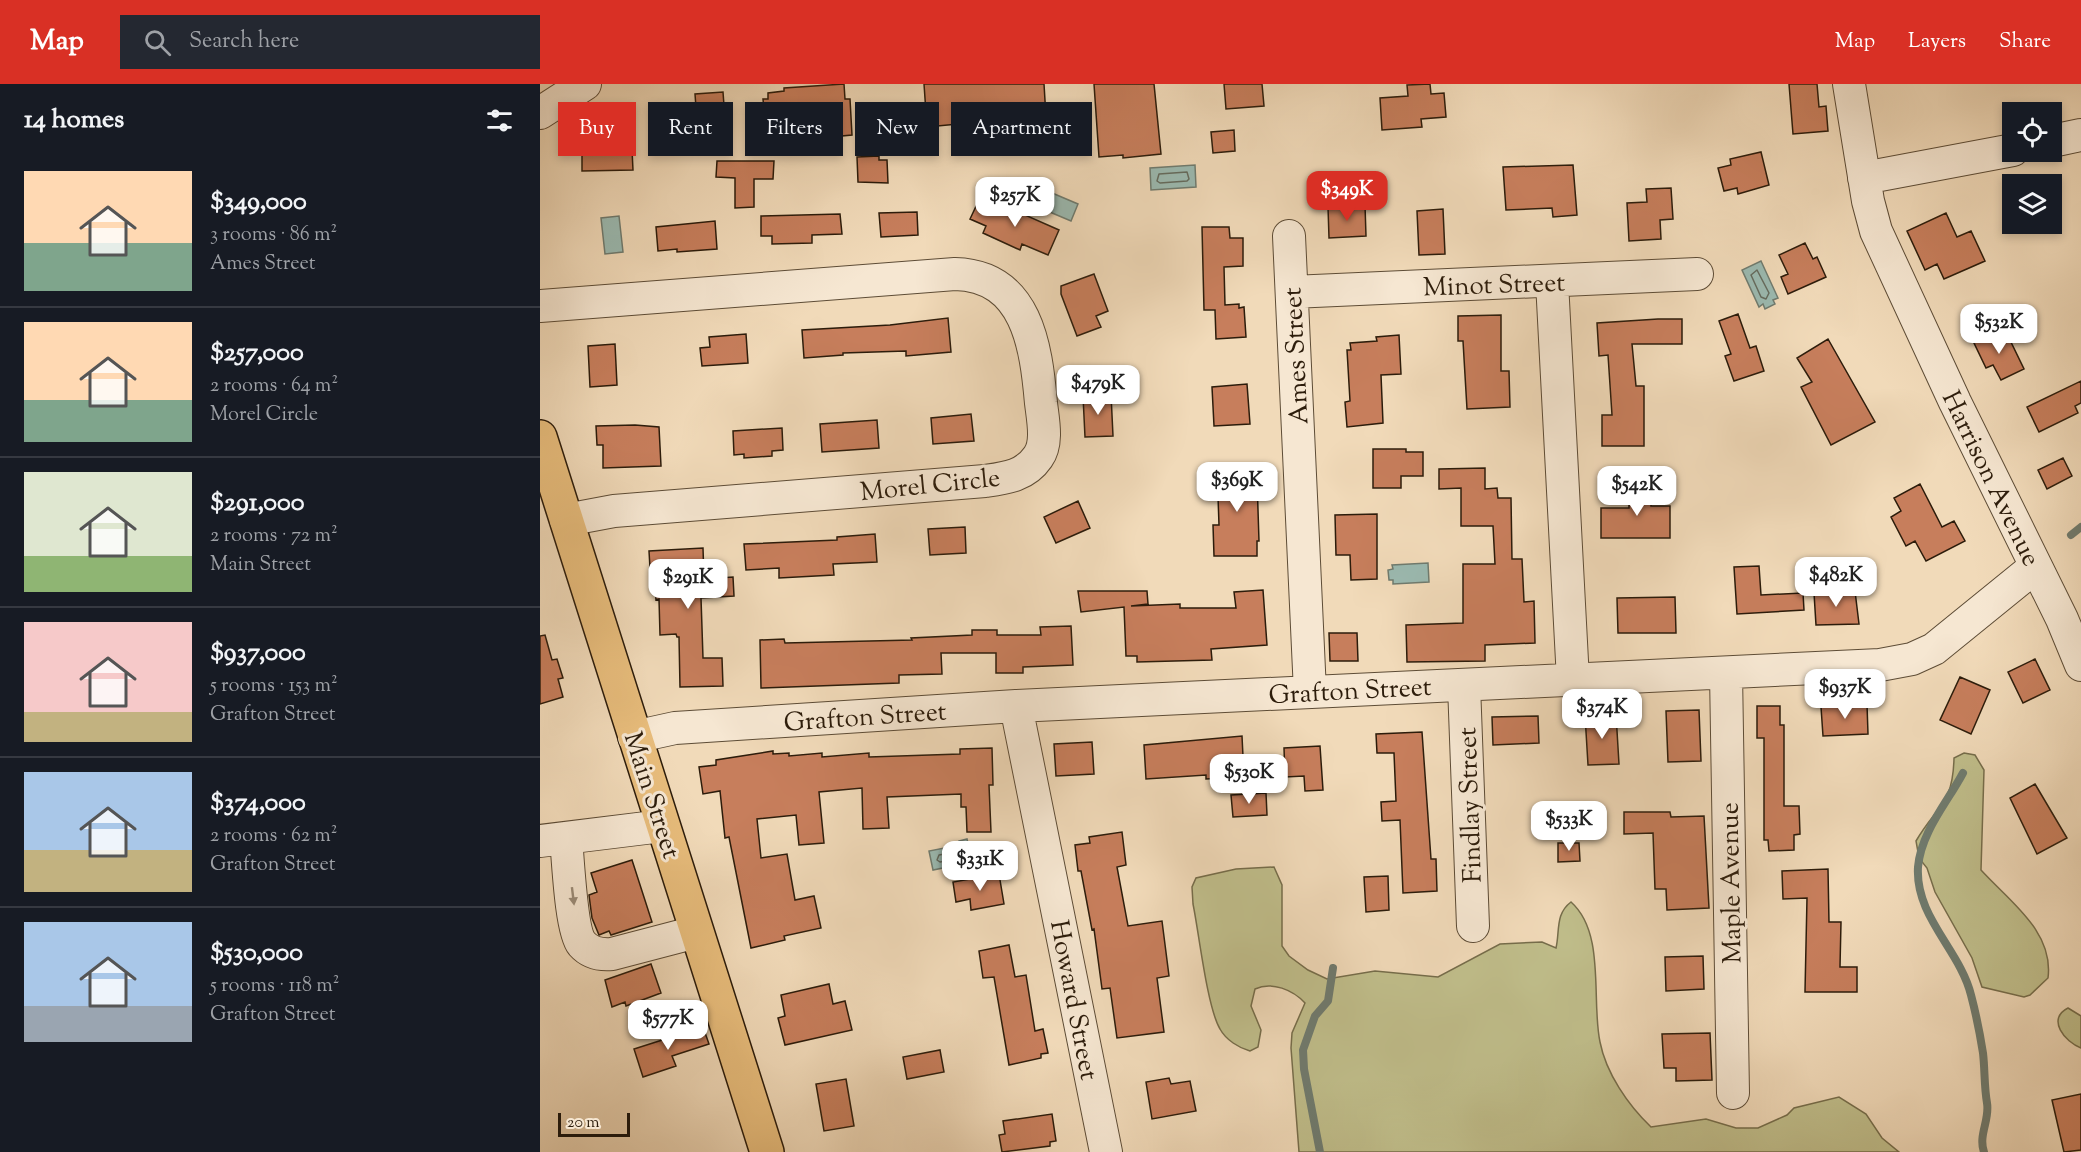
<!DOCTYPE html>
<html lang="en">
<head>
<meta charset="utf-8">
<style>
  :root { --surface:#171b24; --page:#242831; --text:#f1f3f6; --muted:#9ea1a6; --line:#363941; --accent:#d93025 }
  body { margin:0; font-family:"Sorts Mill Goudy",serif; background:var(--page); color:var(--text); height:100vh; display:flex; flex-direction:column; font-size:22px; white-space:nowrap }
  * { box-sizing:border-box; margin:0 }
  p { font-size:20px; color:var(--muted) }
  .icon { flex:none; width:33px; height:33px; fill:none; stroke:currentColor; stroke-width:2; stroke-linecap:round; stroke-linejoin:round }
  .map { position:relative; flex:1; overflow:hidden }
  .panel { display:flex; flex-direction:column; background:var(--surface); width:540px }
  .panel>* { flex:none }
  .top-card { position:absolute; left:18px; top:18px; width:570px; height:54px; display:flex; gap:12px }
  .controls { position:absolute; left:1462px; top:18px; display:grid; gap:12px }
  .controls a { display:grid; place-items:center; width:60px; height:60px; border-radius:0px; background:var(--surface); box-shadow:0 3px 9px #0003; font-size:30px }
  .scale { position:absolute; left:18px; bottom:15px; width:72px; box-sizing:border-box; padding-left:6px; border:3px solid #2c1c0b; border-top:0; font-size:16px; line-height:21px; white-space:nowrap; color:#2c1c0b; -webkit-text-stroke:4px #f6e7d2; paint-order:stroke }
  .price { position:absolute; translate:-50% -51px; padding:0 14px; border-radius:12px; background:#fff; color:#222; font-size:20px; line-height:39px; filter:drop-shadow(0 2px 3px #0008) }
  .price::after { content:''; position:absolute; left:50%; top:36px; width:18px; height:14px; margin-left:-9px; background:inherit; clip-path:polygon(0 0,100% 0,50% 100%) }
  .price.current { background:var(--accent); color:#fff }
  ul { padding:0; list-style:none }
  li { display:flex; align-items:center; gap:18px; height:150px; padding:0 24px }
  li+li { border-top:2px solid var(--line) }
  li span { display:grid; place-items:center; flex:none; width:168px; height:120px; border-radius:0px; color:#555 }
  li>.icon { margin-inline-start:auto }
  span .icon { width:72px; height:72px; fill:#fffc; stroke-width:1 }
  li b { font-size:26px }
  h2 { display:flex; justify-content:space-between; align-items:center; height:72px; padding:0 24px; font-size:26px }
  .pill { padding:0 21px; border-radius:0px; background:var(--surface); box-shadow:0 3px 9px #0003; font-size:21px; line-height:54px }
  .pill.current { background:var(--accent); color:#fff }
  header { display:flex; align-items:center; gap:36px; box-sizing:border-box; height:84px; padding:0 30px; background:var(--accent); color:#fff }
  header strong { font-size:28px }
  nav { display:flex; gap:33px; margin-inline-start:auto; font-size:21px }
  .search { width:420px; height:54px; background:var(--page); display:flex; align-items:center; gap:15px; box-sizing:border-box; padding:0 21px; border-radius:0px; color:var(--muted); font-size:22px }
  main { display:flex; flex:1; min-height:0 }
  .map>svg:first-child { display:block }
  .green { fill:#c0be8b; stroke:#766d4b; stroke-width:1.5 }
  .water { fill:#9bbab1; stroke:#6f7b6f; stroke-width:1.5 }
  .lines { fill:none; stroke-linecap:round; stroke-linejoin:round }
  .shore { stroke:#646b5e; stroke-width:1.5 }
  .stream { stroke:#6f7b6f; stroke-width:8 }
  .building { fill:#c77e5c; stroke:#2c1c0b; stroke-width:1.5 }
  .minor-casing { stroke:#5d4c36; stroke-width:34 }
  .major-casing { stroke:#2c1c0b; stroke-width:36 }
  .minor { stroke:#f6e7d2; stroke-width:32 }
  .major { stroke:#e8bd7c; stroke-width:33 }
  .oneway { fill:#9b8c78 }
  .labels { text-anchor:middle; stroke-width:6; stroke-linejoin:round; paint-order:stroke }
  .street-label { font-size:26px; fill:#2c1c0b; stroke:#f6e7d2 }
</style>
</head>
<body>
<header>
<strong>Map</strong>
<div class="search"><svg class="icon" aria-label="search" viewBox="0 0 24 24"><circle cx="10" cy="10" r="6"/><path d="M15 15l6 6"/></svg>Search here</div>
<nav><a>Map</a><a>Layers</a><a>Share</a></nav>
</header>
<main>
<section class="panel">
<h2>14 homes<svg class="icon" aria-label="filters" viewBox="0 0 24 24"><path d="M4 7h16M4 17h16"/><circle cx="9" cy="7" r="2"/><circle cx="15" cy="17" r="2"/></svg></h2>
<ul>
<li><span style="background:linear-gradient(#ffd9b3 60%,#7fa58c 0)"><svg class="icon" aria-label="home" viewBox="0 0 24 24"><path d="M3 11l9-7 9 7M6 9v11h12V9"/></svg></span><div><b>$349,000</b><p>3 rooms · 86 m²</p><p>Ames Street</p></div></li>
<li><span style="background:linear-gradient(#ffd9b3 65%,#7fa58c 0)"><svg class="icon" aria-label="home" viewBox="0 0 24 24"><path d="M3 11l9-7 9 7M6 9v11h12V9"/></svg></span><div><b>$257,000</b><p>2 rooms · 64 m²</p><p>Morel Circle</p></div></li>
<li><span style="background:linear-gradient(#dfe7d0 70%,#8fb573 0)"><svg class="icon" aria-label="home" viewBox="0 0 24 24"><path d="M3 11l9-7 9 7M6 9v11h12V9"/></svg></span><div><b>$291,000</b><p>2 rooms · 72 m²</p><p>Main Street</p></div></li>
<li><span style="background:linear-gradient(#f6c9c9 75%,#c2b280 0)"><svg class="icon" aria-label="home" viewBox="0 0 24 24"><path d="M3 11l9-7 9 7M6 9v11h12V9"/></svg></span><div><b>$937,000</b><p>5 rooms · 153 m²</p><p>Grafton Street</p></div></li>
<li><span style="background:linear-gradient(#a9c7e8 65%,#c2b280 0)"><svg class="icon" aria-label="home" viewBox="0 0 24 24"><path d="M3 11l9-7 9 7M6 9v11h12V9"/></svg></span><div><b>$374,000</b><p>2 rooms · 62 m²</p><p>Grafton Street</p></div></li>
<li><span style="background:linear-gradient(#a9c7e8 70%,#9aa5b1 0)"><svg class="icon" aria-label="home" viewBox="0 0 24 24"><path d="M3 11l9-7 9 7M6 9v11h12V9"/></svg></span><div><b>$530,000</b><p>5 rooms · 118 m²</p><p>Grafton Street</p></div></li>
</ul>
</section>
<div class="map">
<svg width="1541" height="1068" viewBox="0 0 1541 1068">
  <rect width="100%" height="100%" fill="#f1dab9"/>
  <filter id="stains"><feTurbulence type="fractalNoise" baseFrequency=".00333" numOctaves="4"/><feColorMatrix values="0 0 0 0 .2 0 0 0 0 .09 0 0 0 0 .02 0 0 0 .5 -.17"/></filter>
  <radialGradient id="worn" r=".72"><stop offset=".6" stop-color="#630" stop-opacity="0"/><stop offset="1" stop-color="#630" stop-opacity=".3"/></radialGradient>
  <path class="green" d="M1424,669L1435,671L1444,686L1441,786C1469,817 1514,847 1508,894L1490,911L1484,913L1442,903L1432,874L1395,808L1387,784L1379,774L1376,757C1397,721 1413,721 1414,674Z
    M734,783L742,801V862L749,872L768,886L787,895L835,887L898,893L960,860L1002,858L1016,864C1020,847 1015,830 1031,818C1066,849 1051,916 1060,958C1066,989 1088,1021 1111,1043L1166,1035L1196,1044H1218L1247,1031L1254,1024L1299,1013L1326,1030L1342,1054L1359,1068H759L751,964L752,949L765,919C753,906 732,897 715,905L711,922L721,946L718,963L710,967C699,964 686,956 680,945C667,923 659,849 653,820L652,803L656,794L696,785Z
    M1528,924L1541,932V964C1525,958 1506,935 1528,924Z"/>
  <path class="water" d="M655,81L656,103L611,106L610,84Z
    M505,106L538,120L531,137L498,123L500,118L496,117L499,109L503,111Z
    M79,132L83,168L65,170L61,134Z
    M1221,177L1238,214L1233,216L1235,220L1225,225L1223,220L1219,223L1202,186Z
    M888,479L889,498L853,500V496H849L848,486L853,485L852,481Z
    M427,755L432,778L393,786L389,767L420,761L419,757Z"/>
  <g class="lines">
    <path class="shore" d="M647,88L649,95L647,97L620,99L617,97L619,90Z
      M1217,186L1229,209L1226,215L1221,213L1211,191Z
      M421,767L424,770L422,774L400,778L397,776L399,771Z"/>
    <path class="stream" d="M1531,451L1541,443
      M1423,689C1407,719 1381,748 1378,783C1375,833 1420,866 1431,911C1436,930 1440,950 1443,969C1445,986 1444,1002 1447,1019C1450,1036 1438,1051 1444,1068
      M780,1068L764,985L763,966L775,932L788,917L793,884"/>
  </g>
  <path class="building" d="M304,0L305,15H310L312,51L227,59L223,15H228V9L244,7V4Z
    M384,0H504L506,33L478,35V27L438,29L439,38L387,43Z
    M554,0H614L621,70L583,74V71L559,73Z
    M684,0H722L724,22L686,25Z
    M890,0L891,10L904,9L906,33L881,35L882,43L842,46L840,14L868,12L867,1Z
    M1249,0H1277L1279,23L1286,22L1288,47L1253,50Z
    M183,8L187,62L159,64L155,10Z
    M694,46L695,67L673,69L671,48Z
    M92,66L93,86L42,87V67Z
    M1221,68L1229,101L1198,110L1197,104L1184,107L1178,84L1191,81L1190,75Z
    M339,72V76H347L348,99L318,98L317,73Z
    M177,77H234L233,95H214V123L195,124V94L176,93Z
    M1033,81L1037,131L1013,133L1012,124L966,126L963,83Z
    M1131,104L1133,135L1120,136L1121,155L1089,157L1087,119L1107,118L1106,105Z
    M439,116L474,131L476,127L519,146L508,171L482,160L480,166L443,149L446,142L430,135Z
    M825,121L826,152L789,154L788,123Z
    M903,125L905,170L879,171L877,127Z
    M377,128L378,151L341,153L339,129Z
    M1406,129L1417,153L1431,147L1445,177L1404,195L1397,180L1385,186L1367,147Z
    M300,130L302,150L272,151V159L232,160V152H221V132Z
    M175,137L177,165L137,168V165L118,167L116,143Z
    M662,143H689L690,154H703V182L684,183L685,221L699,220V224L704,223L706,253L676,255L675,226H664Z
    M1265,159L1273,175L1277,173L1286,193L1248,210L1241,193L1248,190L1239,171Z
    M554,190L568,227L556,232L561,243L537,252L521,210V202Z
    M1198,230L1210,264L1216,262L1224,287L1194,297L1185,272L1191,270L1179,237Z
    M961,231V287H969L970,323L927,325L923,257H918V232Z
    M408,234L411,268L366,272V267L303,269V271L264,274L262,246L350,241Z
    M1118,235H1142V260H1092L1096,302H1104V362H1062V331H1072L1068,271L1059,272L1057,239Z
    M1457,247L1460,253L1467,250L1484,285L1461,296L1453,281L1446,284L1434,259Z
    M206,250L208,279L162,282L160,264L170,263L169,253Z
    M859,251L861,290L841,291L843,339L807,343L805,318L810,317L807,266H811L810,259L837,257L836,253Z
    M1288,255L1335,338L1291,361L1261,303L1272,298L1257,274Z
    M75,260L77,301L50,303L48,262Z
    M1541,297V319L1535,322L1538,329L1499,348L1487,323Z
    M707,300L710,340L674,342L672,303Z
    M571,310L573,352L545,353L543,312Z
    M431,330L434,357L393,360L391,334Z
    M337,336L339,364L282,368L280,340Z
    M95,341L119,343L121,382L63,384V361H57L56,342Z
    M242,344L243,366L232,367V372L204,374V370L194,371L193,347Z
    M833,365H866V368H883V392H861V404H833Z
    M1523,374L1532,392L1507,405L1498,386Z
    M713,383L714,396L717,395L719,457H717V472H674L673,441H679L677,384Z
    M945,384V405L957,404L958,414H971L972,475H982L984,518L994,517L995,559L945,561V577L867,578L866,541L923,539V480H955L953,442H921V404L899,405V385Z
    M1089,399H1111V422H1130V454H1061V424H1089Z
    M1380,400L1402,443L1414,437L1425,457L1386,477L1375,457L1366,462L1351,433L1361,427L1354,414Z
    M538,417L550,444L516,459L504,433Z
    M837,430V495L811,496L810,471H796L795,431Z
    M425,443L426,469L390,471L388,445Z
    M335,450L337,478L293,480L294,491L239,494V484L206,486L204,460L297,456V453Z
    M163,464L164,495L193,493L194,512L161,514L163,574H182L183,602L140,603L139,553H137L136,550L120,551L119,515L116,516L115,501H111L109,467Z
    M1219,482L1221,511L1263,509L1264,526L1197,530L1194,483Z
    M723,506L727,561L671,565L672,576L597,578V572H586L584,523L541,528L538,507H607L608,520L591,522L640,520V524H696L694,508Z
    M1315,507L1319,540L1276,541L1274,509Z
    M1135,513L1136,549H1078L1077,514Z
    M531,542L533,581L483,583V589H456V569H401L402,590L359,591V599L221,604L220,556L244,555L245,559L372,556L371,554L432,551V546H457V551H501L500,543Z
    M789,549H817L818,577H790Z
    M5,551L12,576L17,575L23,594L18,595L23,613L0,620V552Z
    M1495,575L1510,606L1483,619L1468,588Z
    M1420,593L1450,606L1431,650L1400,636Z
    M1327,620L1328,650L1283,652L1281,623Z
    M1217,622H1240V641H1244V722H1259L1260,750L1254,751V766L1229,767L1228,756H1224V654H1217Z
    M1159,626L1161,677L1128,678L1126,627Z
    M1076,630L1079,680L1048,681L1045,631Z
    M998,632L999,659L953,661L952,633Z
    M882,648L891,775H896L897,807L863,809L860,736L842,737L841,718L856,717L854,669H837L836,650Z
    M702,652L704,693L666,695V691L606,695L604,661Z
    M552,658L554,690L516,692L514,660Z
    M780,662L783,706L765,707L764,692L745,693L744,664Z
    M452,664L453,701H449L451,748H427L426,723H421V710L347,713L349,744L323,745L322,704L279,708L284,759L259,761L256,731L217,735L221,774L247,770L255,816L274,812L281,844L244,852L245,856L211,864L189,753L185,754L180,707L163,710L159,683L176,681V676L233,667V670L249,669V672L282,669V673L329,669V673L420,670V665Z
    M1495,700L1527,754L1497,770L1470,714Z
    M726,709L727,731L693,733L691,711Z
    M1084,728H1130L1131,733L1164,732L1169,824L1127,826L1126,805H1115L1113,749L1084,750Z
    M582,748L586,781L577,783L588,842L622,837L629,892L617,894L624,948L577,954L570,904L562,905L554,845L552,846L541,787H538L535,761L550,759L549,753Z
    M1018,759H1039L1040,777L1018,778Z
    M92,776L112,838L71,851L69,847L59,851L52,834L49,811L57,808L51,789Z
    M1288,785L1289,838H1301L1300,883H1317V908H1265L1267,814L1243,815L1242,787Z
    M459,790L464,820L431,826L430,815L416,818L413,798Z
    M848,792L849,826L826,828L824,793Z
    M469,861L475,893L486,891L495,947L503,945L508,969L501,970V974L469,981L454,893L443,894L439,867Z
    M1163,872L1164,905L1126,907L1125,873Z
    M111,880L121,909L86,922L85,918L72,923L65,896Z
    M289,900L293,920L305,917L312,946L245,961L238,934L245,932L241,911Z
    M163,943L169,960L132,972L136,982L103,993L94,965Z
    M1170,949L1172,996L1136,997V984H1124L1122,950Z
    M400,966L404,988L367,995L363,973Z
    M629,994L631,1000L650,997L656,1027L612,1035L606,998Z
    M306,995L314,1042L284,1047L276,1000Z
    M1541,1010V1066L1524,1068L1512,1016Z
    M512,1030L516,1057L510,1058V1062L462,1068L459,1051L465,1050L463,1037Z"/>
  <g class="lines">
    <g class="minor-casing">
      <path id="minor" d="M1309,0L1328,117L1336,147L1415,318L1522,535L1541,581
        M0,29L45,0
        M1512,57L1541,51
        M1324,94L1473,66
        M749,152L770,608
        M1012,198L1033,596
        M752,208L1157,190
        M0,222L415,190C487,192 496,262 501,319C503,336 508,359 498,373C485,392 466,394 445,397L74,427L26,436
        M1186,589L1193,1009
        M924,601L933,842
        M476,622L566,1068
        M94,653L135,644L476,622L1340,581L1372,575L1394,565L1495,483
        M26,754C28,775 31,847 42,860C50,869 61,871 72,870L156,848
        M0,757L122,742"/>
    </g>
    <g class="major-casing">
      <path id="major" d="M0,353L227,1068"/>
    </g>
    <use href="#minor" class="minor"/>
    <use href="#major" class="major"/>
  </g>
  <defs><path id="oneway-solid" d="M-6-.8H1V-3.2L6.5 0L1 3.2V.8H-6Z" transform="scale(1.5)"/></defs>
  <use class="oneway" href="#oneway-solid" transform="translate(33 812) rotate(83)"/>
  <g class="labels">
    <g class="street-label">
      <text transform="translate(954 200) rotate(-2)" y="9">Minot Street</text>
      <text transform="translate(755 272) rotate(-93)" y="9">Ames Street</text>
      <text transform="translate(1452 394) rotate(64)" y="9">Harrison Avenue</text>
      <text transform="translate(390 400) rotate(-6)" y="9">Morel Circle</text>
      <text transform="translate(810 606) rotate(-3)" y="9">Grafton Street</text>
      <text transform="translate(325 632) rotate(-4)" y="9">Grafton Street</text>
      <text transform="translate(113 711) rotate(72)" y="9">Main Street</text>
      <text transform="translate(929 721) rotate(-92)" y="9">Findlay Street</text>
      <text transform="translate(1190 799) rotate(-91)" y="9">Maple Avenue</text>
      <text transform="translate(535 916) rotate(79)" y="9">Howard Street</text>
    </g>
  </g>
  <rect width="100%" height="100%" filter="url(#stains)"/>
  <rect width="100%" height="100%" fill="url(#worn)"/>
</svg>
<div class="controls">
<a><svg class="icon" aria-label="locate" viewBox="0 0 24 24"><circle cx="12" cy="12" r="6"/><path d="M12 2v4M12 18v4M2 12h4M18 12h4"/></svg></a>
<a><svg class="icon" aria-label="layers" viewBox="0 0 24 24"><path d="M12 4l9 5-9 5-9-5zM3 14l9 5 9-5"/></svg></a>
</div>
<div class="scale">20 m</div>
<b class="price current" style="left:807px;top:138px">$349K</b>
<b class="price" style="left:475px;top:144px">$257K</b>
<b class="price" style="left:1459px;top:271px">$532K</b>
<b class="price" style="left:558px;top:332px">$479K</b>
<b class="price" style="left:697px;top:429px">$369K</b>
<b class="price" style="left:1097px;top:433px">$542K</b>
<b class="price" style="left:1296px;top:524px">$482K</b>
<b class="price" style="left:148px;top:526px">$291K</b>
<b class="price" style="left:1305px;top:636px">$937K</b>
<b class="price" style="left:1062px;top:656px">$374K</b>
<b class="price" style="left:709px;top:721px">$530K</b>
<b class="price" style="left:1029px;top:768px">$533K</b>
<b class="price" style="left:440px;top:808px">$331K</b>
<b class="price" style="left:128px;top:967px">$577K</b>
<div class="top-card">
<a class="pill current">Buy</a>
<a class="pill">Rent</a>
<a class="pill">Filters</a>
<a class="pill">New</a>
<a class="pill">Apartment</a>
</div>
</div>
</main>
</body>
</html>
